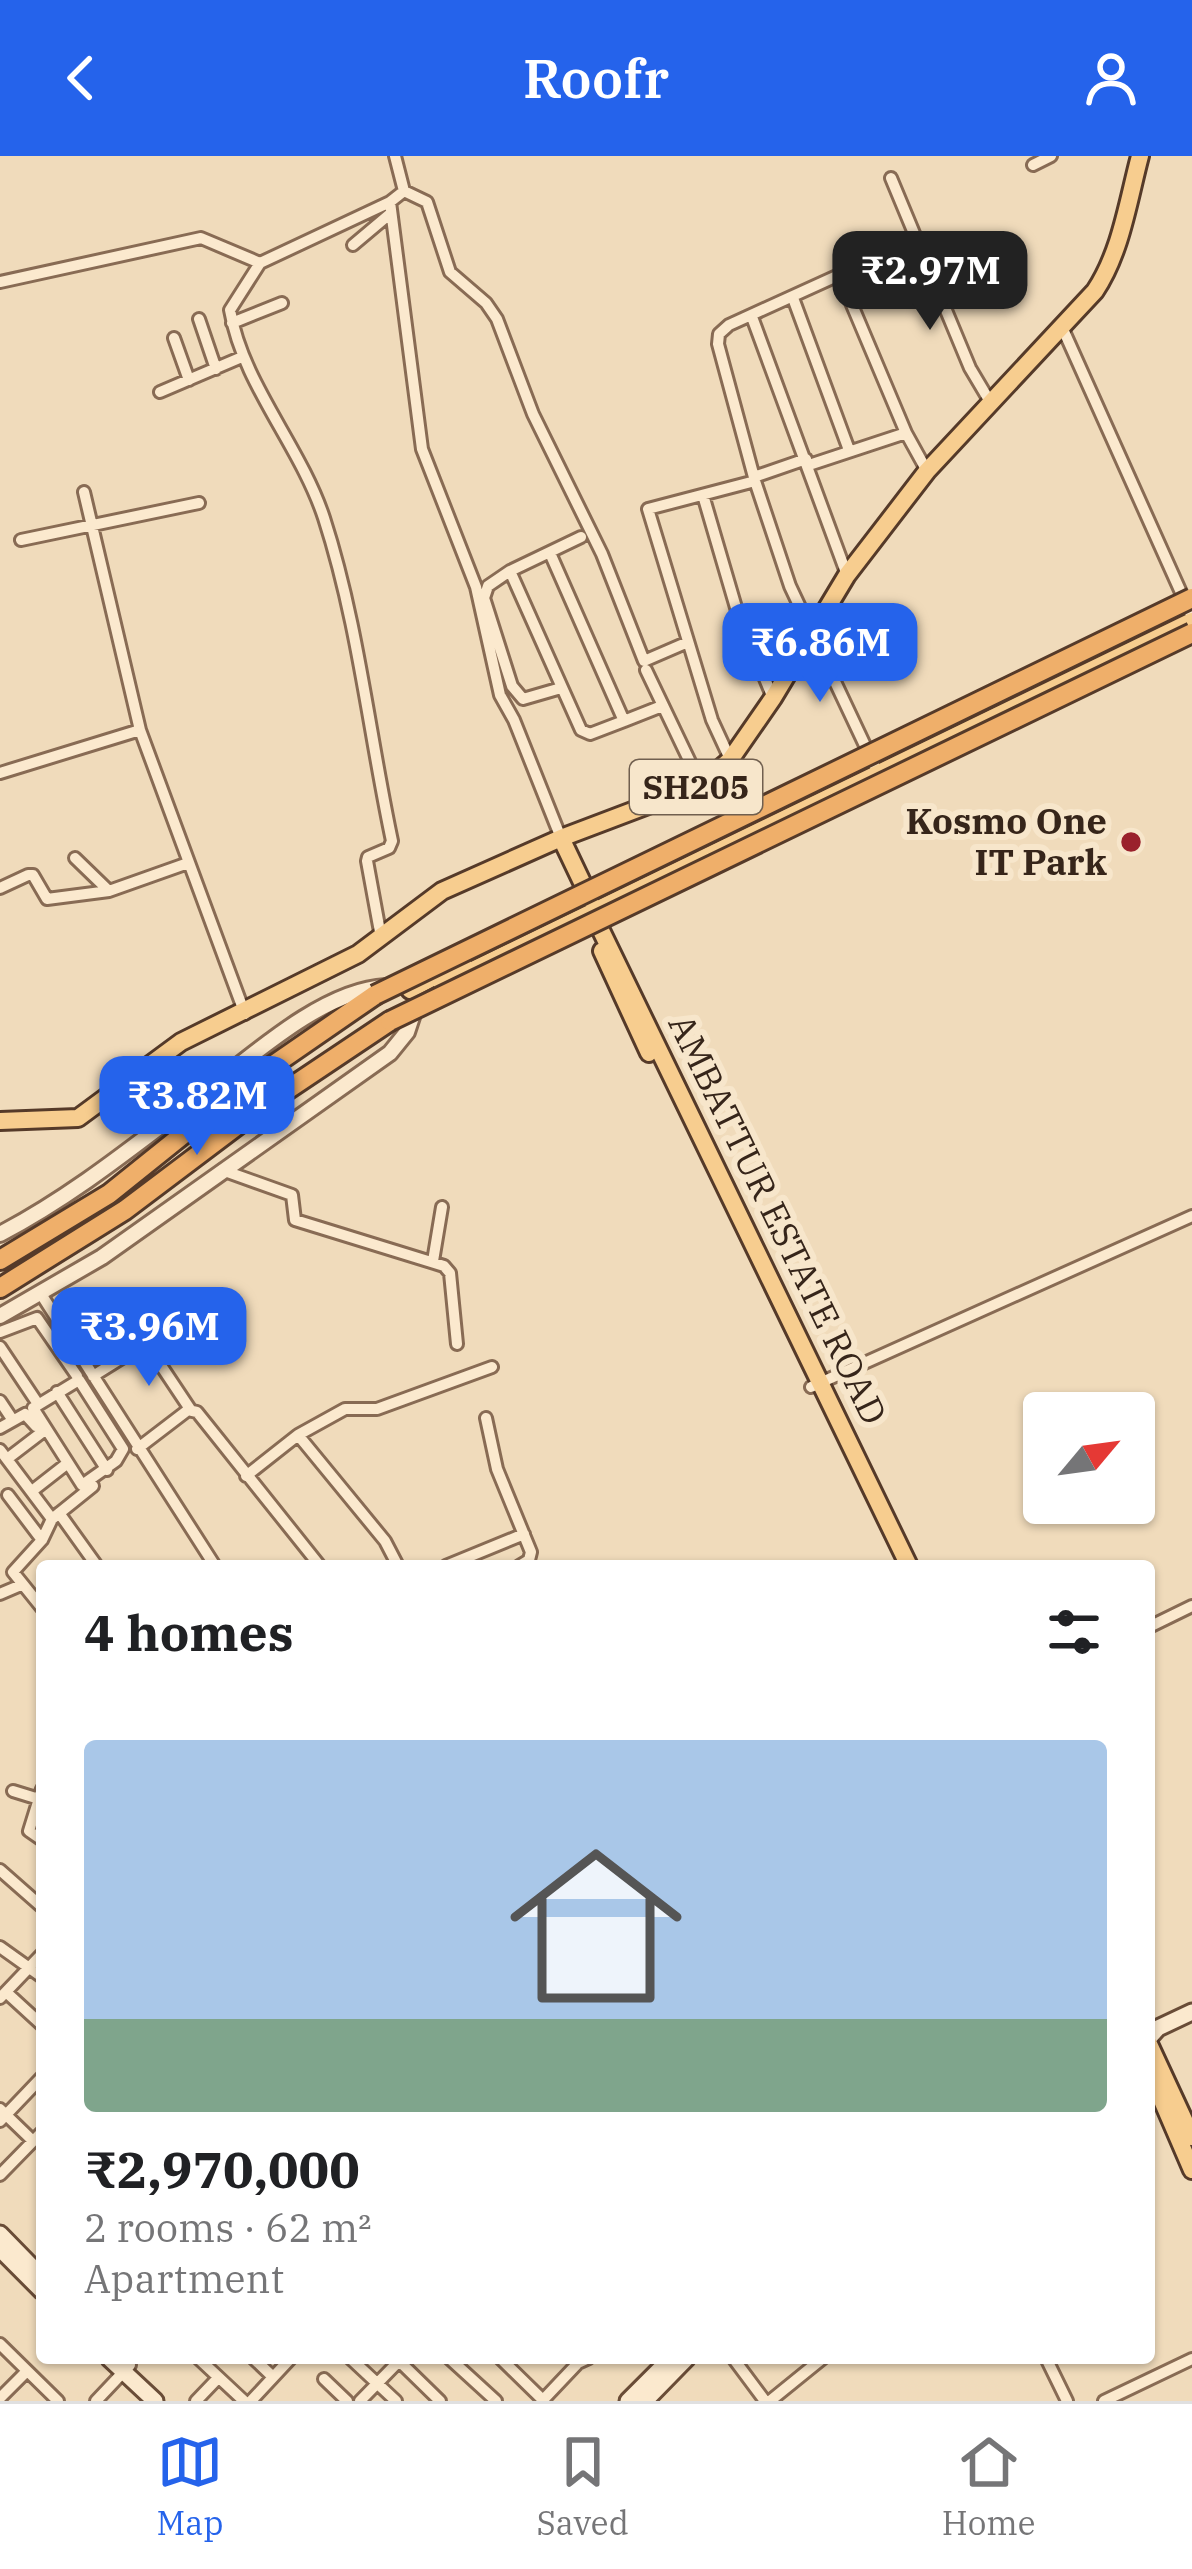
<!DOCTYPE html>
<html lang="en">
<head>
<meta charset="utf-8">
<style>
  :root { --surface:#fff; --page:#f2f2f2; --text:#202124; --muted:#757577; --line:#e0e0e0; --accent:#2563eb }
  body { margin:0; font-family:"IBM Plex Serif",serif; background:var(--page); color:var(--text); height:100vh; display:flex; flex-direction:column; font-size:45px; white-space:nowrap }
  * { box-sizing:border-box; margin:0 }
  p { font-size:39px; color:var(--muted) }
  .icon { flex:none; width:66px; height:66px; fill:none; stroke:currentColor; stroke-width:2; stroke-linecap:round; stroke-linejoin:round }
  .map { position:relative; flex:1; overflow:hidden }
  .side { position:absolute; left:36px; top:1404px; width:1119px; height:804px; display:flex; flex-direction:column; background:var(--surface); border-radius:12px; box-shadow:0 3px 9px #0004 }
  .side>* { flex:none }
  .needle { width:78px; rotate:61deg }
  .controls { position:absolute; left:1023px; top:1236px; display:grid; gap:24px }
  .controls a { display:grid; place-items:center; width:132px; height:132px; border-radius:12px; background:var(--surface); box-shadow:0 3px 9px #0004; font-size:60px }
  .price { position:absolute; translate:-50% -102px; padding:0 27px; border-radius:24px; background:var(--accent); color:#fff; font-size:39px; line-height:78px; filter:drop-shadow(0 3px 6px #0008) }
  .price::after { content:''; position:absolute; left:50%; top:72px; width:36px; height:27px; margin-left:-18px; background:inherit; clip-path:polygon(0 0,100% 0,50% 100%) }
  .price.current { background:#222; color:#fff }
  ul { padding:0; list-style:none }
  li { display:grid; align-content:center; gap:24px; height:636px; padding:0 48px }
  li+li { border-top:3px solid var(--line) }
  li span { display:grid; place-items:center; height:372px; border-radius:12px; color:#555 }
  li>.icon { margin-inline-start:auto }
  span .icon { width:216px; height:216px; fill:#fffc; stroke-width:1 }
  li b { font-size:51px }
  h2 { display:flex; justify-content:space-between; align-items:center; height:144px; padding:0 48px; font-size:51px }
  header { display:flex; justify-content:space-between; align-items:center; height:156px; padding:0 48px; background:var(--accent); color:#fff; font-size:54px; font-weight:600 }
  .tab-bar { display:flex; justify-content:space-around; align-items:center; height:168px; border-top:3px solid var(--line); background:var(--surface); font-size:33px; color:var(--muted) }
  .tab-bar a { display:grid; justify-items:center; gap:6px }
  .tab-bar .current { color:var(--accent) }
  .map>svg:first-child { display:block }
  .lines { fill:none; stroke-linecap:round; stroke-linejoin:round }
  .minor-casing { stroke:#886b54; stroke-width:16 }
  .tertiary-casing { stroke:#886b54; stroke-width:20 }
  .secondary-casing { stroke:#694c37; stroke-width:21 }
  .primary-casing { stroke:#553a29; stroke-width:22 }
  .trunk-casing { stroke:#553a29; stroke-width:24 }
  .minor { stroke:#fbe9ce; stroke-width:10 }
  .tertiary { stroke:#fbe9ce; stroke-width:14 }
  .secondary { stroke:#fbe9ce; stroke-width:15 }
  .primary { stroke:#f7cd8f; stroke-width:16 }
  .trunk { stroke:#efaf6a; stroke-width:18 }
  .trunk-bridge-casing { stroke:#553a29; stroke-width:24; stroke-linecap:butt }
  .trunk-bridge { stroke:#efaf6a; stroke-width:18 }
  .poi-dot { fill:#9a212c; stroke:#f7e6cb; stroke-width:4.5 }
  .labels { text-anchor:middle; stroke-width:12; stroke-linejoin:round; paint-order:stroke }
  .shield { fill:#f7e6cb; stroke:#705f4f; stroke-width:3 }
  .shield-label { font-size:33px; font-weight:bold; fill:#36251a }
  .poi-label { font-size:36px; font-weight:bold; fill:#36251a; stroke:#f7e6cb; text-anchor:end }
  .street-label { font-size:36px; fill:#36251a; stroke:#f7e6cb }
</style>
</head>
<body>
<header><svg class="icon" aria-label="back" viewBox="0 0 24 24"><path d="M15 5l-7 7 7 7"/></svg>Roofr<svg class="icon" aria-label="person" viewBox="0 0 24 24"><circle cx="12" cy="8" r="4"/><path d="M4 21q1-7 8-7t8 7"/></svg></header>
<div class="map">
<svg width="1192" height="2245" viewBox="0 0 1192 2245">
  <rect width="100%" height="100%" fill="#f0dbbb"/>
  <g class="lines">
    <g class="minor-casing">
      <path id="minor" d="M395,0L404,35
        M1033,9L1051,0
        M891,22L970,212L989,244
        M404,35L427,46L450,116L486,147L497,163L533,258L602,398L644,505L688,486
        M390,46L422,293L476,431L500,539L514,564L561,682
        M353,89L391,57
        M839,118L906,277L927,315
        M0,126L201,82L260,107
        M793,142L849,294
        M752,161L847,419
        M199,163L216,213
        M232,167L282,147
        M1062,171L1192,461
        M174,182L189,224
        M160,236L242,201
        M809,309L906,277
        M754,321L806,303
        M84,336L140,574L245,858
        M703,339L737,455L773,542
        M581,381L510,415L581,574L590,578L624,565
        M21,384L199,347
        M550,397L624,565L662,550
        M510,415L488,430L484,442L512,530L523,543L561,532
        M646,514L701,629
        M730,603L712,564L648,353L755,325
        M877,615L790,430L755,325L718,188L719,178L729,169L916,84
        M0,617L140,574
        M75,702L109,735
        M0,732L28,719H33L47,743L109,735L188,707
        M381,781L367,705L368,701L389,692L392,685C369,577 358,467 324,362C300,289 243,229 230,154L260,107L390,46L404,35
        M141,917L161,970
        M222,1014L292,1039L295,1064L444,1110L450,1117L457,1188
        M433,1105L442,1051
        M41,1138L215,1410
        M0,1176L37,1162L77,1220
        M0,1191L36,1245
        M93,1220L146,1187L190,1253
        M79,1224L123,1293L116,1305L82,1329L33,1252Z
        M811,1231L1192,1060
        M57,1236L107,1314
        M0,1245L10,1260
        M486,1262L497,1313L531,1396L529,1404L519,1410
        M0,1272L25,1258L36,1270
        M298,1279L345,1253H377L492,1211
        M137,1293L188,1254L197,1256L320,1410
        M0,1294L52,1363
        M7,1303L41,1277
        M246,1320L298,1279L385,1385L398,1410
        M32,1335L64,1310
        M8,1339L42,1384
        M59,1357L97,1410
        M446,1410L524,1378
        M0,1438L21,1429
        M42,1452L13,1416L42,1384L52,1363L93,1330
        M1149,1471L1192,1450
        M42,1633L29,1675L42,1684
        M13,1635L39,1643
        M0,1714L42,1751
        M0,1791L42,1821
        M6,1836L42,1869
        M0,1842L42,1798
        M0,1953L33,1985
        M0,1965L42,1921
        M0,2019L42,1976
        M0,2188L58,2245
        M198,2202L244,2245
        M253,2202L272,2220
        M350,2202L396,2245
        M396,2202L440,2245
        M449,2202L496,2245
        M500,2202L544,2245
        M733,2202L765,2245
        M1046,2202L1067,2245
        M324,2223L347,2245
        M0,2242L27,2215
        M543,2244L578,2207L589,2202
        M96,2245L130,2209
        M196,2245L218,2222
        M251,2245L291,2202
        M360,2245L402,2202
        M770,2245L823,2202
        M1104,2245L1192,2203"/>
    </g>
    <g class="tertiary-casing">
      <path id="tertiary" d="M0,1078C69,1042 129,994 191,947C243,908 320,834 386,831
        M0,1160L102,1101L390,897L407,876L416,849"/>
    </g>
    <g class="secondary-casing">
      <path id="secondary" d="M1149,1882L1158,1872L1192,1856
        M0,2078L42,2121
        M0,2093L42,2135
        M109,2202L155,2245
        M628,2245L671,2202
        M645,2245L687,2202"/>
    </g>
    <g class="primary-casing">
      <path id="primary" d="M561,682L590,743
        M593,758L909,1410
        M602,795L649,897
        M442,829L1192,465
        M410,834L463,805
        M0,965L78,962L181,886L358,798L442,735L561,682L701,629L730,604L773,542L847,419L927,315L1095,135C1121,96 1128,45 1140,0
        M1149,1888L1192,1981
        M1149,1914L1192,2014"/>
    </g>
    <g class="trunk-casing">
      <path id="trunk" d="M0,1104L109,1038L246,928L375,839
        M0,1132L125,1054L263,950L390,865"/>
    </g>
    <use href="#minor" class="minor"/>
    <use href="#tertiary" class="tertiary"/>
    <use href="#secondary" class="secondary"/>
    <use href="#primary" class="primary"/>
    <use href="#trunk" class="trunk"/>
    <g class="trunk-bridge-casing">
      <path id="trunk-bridge" d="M375,839L1192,442
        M390,865L1192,477"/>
    </g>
    <use href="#trunk-bridge" class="trunk-bridge"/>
  </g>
  <circle class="poi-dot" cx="1131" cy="686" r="12"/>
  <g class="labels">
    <rect class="shield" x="630" y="604" width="132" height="54" rx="9"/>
    <g class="shield-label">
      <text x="696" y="643">SH205</text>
    </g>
    <g class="poi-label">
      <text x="1107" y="678">Kosmo One<tspan x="1107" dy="41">IT Park</tspan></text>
    </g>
    <g class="street-label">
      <text transform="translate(778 1063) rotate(64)" y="13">AMBATTUR ESTATE ROAD</text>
    </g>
  </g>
</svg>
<div class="controls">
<a><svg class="needle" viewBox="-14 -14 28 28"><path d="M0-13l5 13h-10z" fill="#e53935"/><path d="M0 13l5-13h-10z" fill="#757577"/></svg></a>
</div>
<b class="price current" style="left:930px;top:177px">₹2.97M</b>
<b class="price" style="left:820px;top:549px">₹6.86M</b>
<b class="price" style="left:197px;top:1002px">₹3.82M</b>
<b class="price" style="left:149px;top:1233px">₹3.96M</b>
<section class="side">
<h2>4 homes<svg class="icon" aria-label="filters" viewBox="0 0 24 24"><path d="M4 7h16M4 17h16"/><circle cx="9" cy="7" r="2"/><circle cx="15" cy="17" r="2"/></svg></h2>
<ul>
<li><span style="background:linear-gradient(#a9c7e8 75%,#7fa58c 0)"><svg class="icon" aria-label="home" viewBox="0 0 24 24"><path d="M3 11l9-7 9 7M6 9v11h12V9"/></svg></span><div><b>₹2,970,000</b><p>2 rooms · 62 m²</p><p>Apartment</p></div></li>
</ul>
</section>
</div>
<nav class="tab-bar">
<a class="current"><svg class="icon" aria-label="map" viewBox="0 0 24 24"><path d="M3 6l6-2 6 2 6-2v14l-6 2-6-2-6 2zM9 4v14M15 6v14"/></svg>Map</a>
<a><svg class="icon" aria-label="saved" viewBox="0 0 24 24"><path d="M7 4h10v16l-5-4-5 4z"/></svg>Saved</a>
<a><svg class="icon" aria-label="home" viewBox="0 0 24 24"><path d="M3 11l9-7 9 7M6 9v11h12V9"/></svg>Home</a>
</nav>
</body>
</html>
